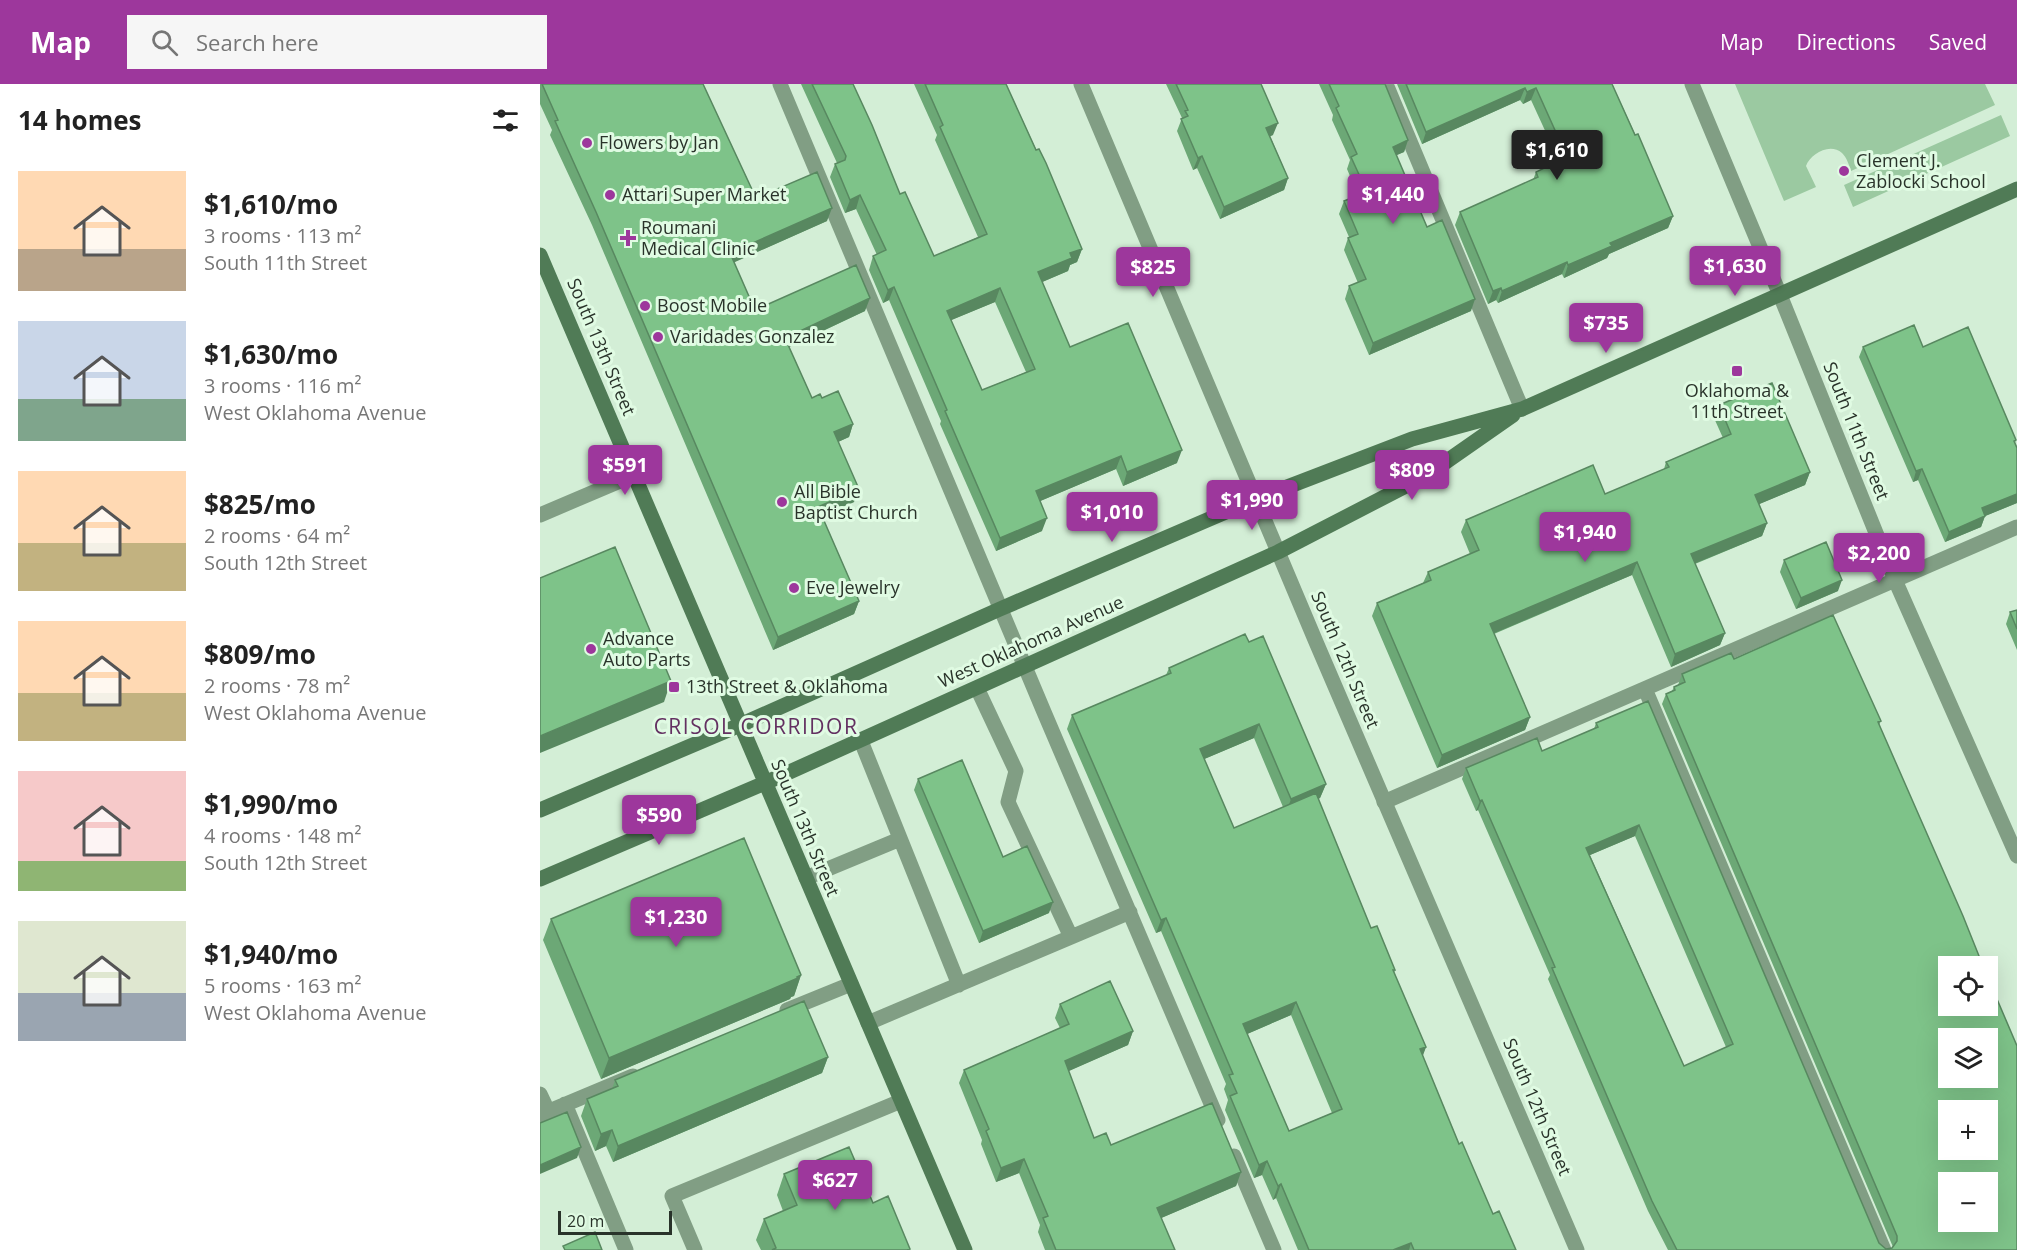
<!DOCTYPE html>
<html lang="en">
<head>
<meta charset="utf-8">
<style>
  :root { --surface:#fff; --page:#f6f6f6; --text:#222; --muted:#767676; --accent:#9d379c }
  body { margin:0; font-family:"Open Sans",sans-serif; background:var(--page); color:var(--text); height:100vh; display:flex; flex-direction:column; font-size:22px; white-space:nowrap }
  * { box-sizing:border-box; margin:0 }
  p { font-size:20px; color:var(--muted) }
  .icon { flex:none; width:33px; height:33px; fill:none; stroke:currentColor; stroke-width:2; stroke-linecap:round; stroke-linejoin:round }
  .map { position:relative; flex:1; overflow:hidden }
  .drawer { display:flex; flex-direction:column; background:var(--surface); width:540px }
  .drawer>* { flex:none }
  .buttons { position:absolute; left:1398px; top:872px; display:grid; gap:12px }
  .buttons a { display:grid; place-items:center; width:60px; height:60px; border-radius:0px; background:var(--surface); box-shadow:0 6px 24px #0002; font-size:30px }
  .scale { position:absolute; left:18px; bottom:15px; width:114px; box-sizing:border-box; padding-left:6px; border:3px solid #29332a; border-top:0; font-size:16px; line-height:21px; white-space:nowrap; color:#29332a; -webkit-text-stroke:4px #e0fbe3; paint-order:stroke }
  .price { position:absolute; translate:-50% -51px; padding:0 14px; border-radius:6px; background:var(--accent); color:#fff; font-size:20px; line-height:39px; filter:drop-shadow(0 2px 3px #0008) }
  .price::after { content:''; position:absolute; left:50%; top:36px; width:18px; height:14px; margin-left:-9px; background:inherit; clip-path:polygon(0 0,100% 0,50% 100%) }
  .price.on { background:#222; color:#fff }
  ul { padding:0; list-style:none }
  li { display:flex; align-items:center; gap:18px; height:150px; padding:0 18px }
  li span { display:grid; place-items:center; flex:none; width:168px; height:120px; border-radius:0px; color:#555 }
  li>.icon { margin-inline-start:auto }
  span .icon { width:72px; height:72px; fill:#fffc; stroke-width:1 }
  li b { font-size:26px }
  h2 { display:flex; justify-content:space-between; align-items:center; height:72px; padding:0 18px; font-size:26px }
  header { display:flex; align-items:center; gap:36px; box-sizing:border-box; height:84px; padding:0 30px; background:var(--accent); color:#fff }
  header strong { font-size:28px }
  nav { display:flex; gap:33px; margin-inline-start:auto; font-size:21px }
  .search { width:420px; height:54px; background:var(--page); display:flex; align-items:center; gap:15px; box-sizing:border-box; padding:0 21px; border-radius:0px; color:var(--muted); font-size:22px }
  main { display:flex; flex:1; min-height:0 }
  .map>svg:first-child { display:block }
  .green { fill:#9bc9a1 }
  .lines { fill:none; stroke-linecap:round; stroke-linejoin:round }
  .lane { stroke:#819e84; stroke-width:15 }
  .street { stroke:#819e84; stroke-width:15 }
  .secondary { stroke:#507b56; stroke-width:15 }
  .wall { fill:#6ca876; fill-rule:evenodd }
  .shaded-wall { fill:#588860 }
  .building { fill:#7ec389; stroke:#588860; stroke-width:1.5; fill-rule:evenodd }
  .poi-dot { fill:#9d379c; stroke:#e0fbe3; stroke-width:2 }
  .labels { text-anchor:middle; stroke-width:6; stroke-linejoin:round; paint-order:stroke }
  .poi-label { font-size:18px; fill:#29332a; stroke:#e0fbe3; text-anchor:start }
  .street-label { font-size:18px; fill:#29332a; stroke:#e0fbe3 }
  .quarter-label { font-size:21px; letter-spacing:1.5px; fill:#633061; stroke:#e0fbe3 }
</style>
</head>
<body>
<header>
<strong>Map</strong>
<div class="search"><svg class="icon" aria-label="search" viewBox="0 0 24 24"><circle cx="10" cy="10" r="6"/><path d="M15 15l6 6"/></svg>Search here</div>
<nav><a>Map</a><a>Directions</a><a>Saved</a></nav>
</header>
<main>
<section class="drawer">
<h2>14 homes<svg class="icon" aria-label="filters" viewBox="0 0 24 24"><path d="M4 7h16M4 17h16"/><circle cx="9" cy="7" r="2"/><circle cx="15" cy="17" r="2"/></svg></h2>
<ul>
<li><span style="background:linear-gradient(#ffd9b3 65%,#b9a48a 0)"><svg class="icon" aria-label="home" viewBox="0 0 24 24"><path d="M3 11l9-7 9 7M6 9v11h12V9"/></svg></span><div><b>$1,610/mo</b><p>3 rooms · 113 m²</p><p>South 11th Street</p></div></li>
<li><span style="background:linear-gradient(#c9d6e8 65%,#7fa58c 0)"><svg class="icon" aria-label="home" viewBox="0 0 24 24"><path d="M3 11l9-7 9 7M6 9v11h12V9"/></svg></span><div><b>$1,630/mo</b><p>3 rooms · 116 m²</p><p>West Oklahoma Avenue</p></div></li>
<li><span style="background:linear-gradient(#ffd9b3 60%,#c2b280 0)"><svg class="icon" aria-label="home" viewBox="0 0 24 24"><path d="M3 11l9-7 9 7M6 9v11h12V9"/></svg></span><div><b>$825/mo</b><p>2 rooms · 64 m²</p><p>South 12th Street</p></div></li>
<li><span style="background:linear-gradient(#ffd9b3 60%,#c2b280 0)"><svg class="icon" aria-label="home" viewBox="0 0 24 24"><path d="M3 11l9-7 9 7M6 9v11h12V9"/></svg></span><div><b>$809/mo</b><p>2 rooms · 78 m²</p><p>West Oklahoma Avenue</p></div></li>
<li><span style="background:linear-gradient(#f6c9c9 75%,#8fb573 0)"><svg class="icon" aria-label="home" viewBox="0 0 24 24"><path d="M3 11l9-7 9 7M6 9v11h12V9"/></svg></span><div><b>$1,990/mo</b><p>4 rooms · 148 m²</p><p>South 12th Street</p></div></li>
<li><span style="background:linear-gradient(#dfe7d0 60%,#9aa5b1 0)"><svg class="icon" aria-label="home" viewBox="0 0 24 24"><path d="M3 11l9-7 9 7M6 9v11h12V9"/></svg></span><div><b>$1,940/mo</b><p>5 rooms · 163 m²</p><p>West Oklahoma Avenue</p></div></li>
</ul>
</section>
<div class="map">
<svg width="1477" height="1166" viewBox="0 0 1477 1166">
  <rect width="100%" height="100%" fill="#d3eed6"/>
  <path class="green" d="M1195,0H1445L1455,21L1311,87C1309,81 1307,74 1302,69C1290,58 1270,70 1266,82L1276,103L1244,117Z
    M1461,31L1470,52L1313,123L1304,101Z"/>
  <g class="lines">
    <path class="lane" d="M240,0L504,628L678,1036
      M846,0L982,325
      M0,431L94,391
      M437,604L476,687L468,718L531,853
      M1105,605L1344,1166
      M321,657L419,901
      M844,718L1477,443
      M266,794L360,755
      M247,926L311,900
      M328,939L590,828
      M0,1010L8,1027
      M25,1020L86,1166
      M0,1031L93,992
      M694,1072L734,1166
      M155,1166L132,1112L361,1017"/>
    <path class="street" d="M541,0L776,558L1037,1166
      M1152,0L1240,211L1355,496L1477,772"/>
    <path class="secondary" d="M0,171L425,1166
      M0,726L200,641L460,525L716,415L872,355L982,325L1477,105
      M0,795L225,699L738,468L887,391L973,331"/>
  </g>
  <path class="wall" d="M0,0H163L216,114L287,137L194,178L215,226L325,227L249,263L272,314H282L313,340L309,353L298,358L314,418L282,432L319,517L314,530L233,566L52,141L10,51L12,46L0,20Z
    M261,0H313L360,110L394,172L438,153L395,56L397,51L374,0H466L542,165L537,178L530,181L528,187L502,198L530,263L637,379L583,402L576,385L500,417L502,447L456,467L400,340L401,337L349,216L343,219L329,186L333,172L337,171L316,125L305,129L290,93L295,80L297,79ZM455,218L486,288L442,306L411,236Z
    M626,0H721L733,51L730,52L748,94L744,106L680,135L657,84L653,86L637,47L642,34Z
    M779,0H845L868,56L864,68L856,71L887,143L931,227L829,271L805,215L809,202L818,199L804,166L808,154L809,153L799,130L804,117L818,111L807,85L810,76L792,36L793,31Z
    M857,0H1072L1133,132L1128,144L1069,170L1067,174L1024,194L1022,190L958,219L956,216L948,220L915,141L920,128L993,96L996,88L1019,77L991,16L983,20L980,16L882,60Z
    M1323,263H1383L1476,356L1475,359L1477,364V419L1445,432L1441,443L1405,458L1378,396L1373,398L1319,273Z
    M1179,321L1270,388L1265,401L1219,420L1227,439L1222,452L1155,480L1185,549L1180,561L1131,583L1092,491L954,550L990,633L985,646L897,684L832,532L837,519L883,499L888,488L930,470L921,448L926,436L1065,410L1124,385L1126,378L1183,354L1174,334Z
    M1244,476L1298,507L1256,525L1240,488Z
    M1477,526V566L1466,540L1470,528Z
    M709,558L786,700L780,714L778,715L831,844L855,886L854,889L886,963L882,972L919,1060L953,1130L976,1166H758L736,1114L733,1116L722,1091L714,1094L685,1026L688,1016L684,1005L686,1000L621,847L616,849L527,645L532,631L626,591L629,584ZM714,654L743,723L694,744L664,675ZM751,931L792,1029L749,1047L707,950Z
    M1194,575L1341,637L1339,641L1477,1166H1128L1108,1127L1008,895L1010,891L938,726L936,727L922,695L926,684L1002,667L1054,645L1056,639L1339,1159L1346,1165L1352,1164L1353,1163L1122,620L1126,610L1132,607L1134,603L1138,601L1142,590ZM1095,752L1186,963L1144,982L1050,771Z
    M378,695L463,773L509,829L439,859L374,706Z
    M11,835L261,891L254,912L251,913L250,915L61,995L3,856Z
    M520,920L593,947L588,961L528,987L554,1054L571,1061L701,1088L696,1102L621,1134L635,1166H505L498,1148L500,1141L479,1089L456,1098L441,1060L442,1056L419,999L424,986L520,944L515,934Z
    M288,973L282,989L73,1078L66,1062L55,1067L41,1032L47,1015L72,1005L75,996Z
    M244,1090L333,1119L370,1166H221L216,1156L224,1135L243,1127L237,1111Z"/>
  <path class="shaded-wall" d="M985,4L980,16L882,60L886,48Z
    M996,4L991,16L983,20L987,8Z
    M738,39L733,51L721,56L726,44Z
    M868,56L864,68L848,75L853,63Z
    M662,72L657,84L653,86L658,74Z
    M748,94L744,106L680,135L684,123Z
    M320,111L316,125L305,129L310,116Z
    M292,124L287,137L186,182L190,169Z
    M1133,132L1128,144L1069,170L1067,174L1024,194L1028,181L1070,159Z
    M542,165L537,178L530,181L528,187L493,202L498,188L530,169Z
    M1027,178L1022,190L958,219L962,207Z
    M354,203L349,216L343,219L348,206Z
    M460,204L455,218L402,240L407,227Z
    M961,204L956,216L948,220L953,207Z
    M330,214L325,227L240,267L245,254Z
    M935,215L931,227L829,271L833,259Z
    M313,340L309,353L289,362L294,348Z
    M642,366L637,379L583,402L587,388Z
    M581,372L576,385L491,421L496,407Z
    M1382,385L1378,396L1373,398L1376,387Z
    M1270,388L1265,401L1210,424L1215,411Z
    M319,405L314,418L273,436L278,423Z
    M1477,410V419L1438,435L1442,424Z
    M1445,432L1441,443L1405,458L1409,448Z
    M507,434L502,447L456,467L460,454Z
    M1227,439L1222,452L1146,483L1151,470Z
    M1097,478L1092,491L945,553L950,540Z
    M1302,496L1298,507L1256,525L1261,514Z
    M319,517L314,530L233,566L238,553Z
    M1185,549L1180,561L1131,583L1135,570Z
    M131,597L124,618L0,669V652Z
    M990,633L985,646L897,684L902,671Z
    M719,640L714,654L655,679L660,665Z
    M786,700L780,714L746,729L751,715Z
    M942,716L938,726L936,727L940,717Z
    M1099,741L1095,752L1043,774L1046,764Z
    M513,818L509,829L439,859L443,847Z
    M626,834L621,847L616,849L621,836Z
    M261,891L254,912L251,913L250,915L61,995L69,974Z
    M756,918L751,931L698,954L703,940Z
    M593,947L588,961L520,991L525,977Z
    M886,963L881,977L880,965Z
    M288,973L282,989L73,1078L78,1062Z
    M72,1046L66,1062L55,1067L61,1050Z
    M41,1063L37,1074L0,1090V1081Z
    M484,1075L479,1089L456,1098L461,1084Z
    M727,1077L722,1091L714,1094L719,1081Z
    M701,1088L696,1102L612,1138L617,1124Z
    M741,1100L736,1114L733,1116L738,1102Z
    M871,1159L869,1166H853Z"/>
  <path class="building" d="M2,0H163L216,114L277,88L292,124L190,169L215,226L316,181L330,214L245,254L272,314L280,310L282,314L298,307L313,340L294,348L319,405L278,423L319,517L238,553L56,128L15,37L18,36Z
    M272,0H313L332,41L360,110L365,108L394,172L447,150L400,43L403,41L385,0H466L496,66L499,65L506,79L542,165L530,169L532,174L498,188L530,263L588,239L642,366L587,388L581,372L496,407L507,434L460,454L405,327L407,326L354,203L348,206L333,172L346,166L320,111L310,116L295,80L305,76L306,72ZM460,204L495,285L442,306L407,227Z
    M636,0H721L738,39L726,44L748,94L684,123L662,72L658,74L641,35L648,32L645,27L648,26Z
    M789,0H845L868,56L853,63L887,143L902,136L935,215L833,259L809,202L826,195L808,154L818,150L804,117L827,108L811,73L817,70L796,24L799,22Z
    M866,0H1072L1095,51L1098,50L1133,132L1070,159L1072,162L1028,181L1027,178L962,207L961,204L953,207L920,128L998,93L996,88L1027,73L996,4L987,8L985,4L886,48Z
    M1374,241L1383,263L1428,243L1476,356L1474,357L1477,364V410L1442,424L1445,432L1409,448L1382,385L1376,387L1323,263Z
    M1232,299L1270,388L1215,411L1227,439L1151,470L1185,549L1135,570L1097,478L950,540L990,633L902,671L837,519L891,496L888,488L939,466L926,436L1053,381L1065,410L1129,383L1126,378L1191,350L1179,321Z
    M1286,458L1302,496L1261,514L1244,476Z
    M75,463L131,597L0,652V494Z
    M1477,526V545L1470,528Z
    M1293,531L1341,637L1338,638L1423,832L1443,882H1408V921H1448V894L1477,962V1166H1137L1112,1117L1012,884L1015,883L942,716L940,717L926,684L997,654L1002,667L1058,643L1056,639L1108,617L1339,1159L1346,1165L1352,1164L1357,1157V1152L1126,610L1135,606L1134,603L1145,598L1142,590L1191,569L1194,575ZM1099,741L1193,960L1144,982L1046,764ZM1408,954H1448V993H1408ZM1408,1026H1448V1065H1408ZM1408,1098H1448V1137H1408Z
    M705,550L709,558L723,552L786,700L751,715L719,640L660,665L694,744L776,709L831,844L837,842L855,886H853L886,963L880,965L919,1060L922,1058L953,1130L959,1127L976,1166H874L871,1159L853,1166H769L741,1100L738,1102L727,1077L719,1081L690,1012L697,1009L689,991L693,990L626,834L621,836L532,631L631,589L629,584ZM756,918L802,1025L749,1047L703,940Z
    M422,676L463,773L487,762L513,818L443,847L378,695Z
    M204,754L261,891L257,893L258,894L69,974L11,835Z
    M570,897L593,947L525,977L554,1054L566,1049L571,1061L672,1019L701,1088L617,1124L635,1166H516L503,1134L508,1132L484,1075L461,1084L446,1047L449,1045L424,986L529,940L520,920Z
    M264,917L288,973L78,1062L72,1046L61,1050L47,1015L78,1002L75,996Z
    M27,1028L41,1063L0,1081V1039Z
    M309,1063L333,1119L348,1112L370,1165L367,1166H232L236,1164L224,1135L257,1121L244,1090Z
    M55,1148L62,1166H25L23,1162Z"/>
  <g class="poi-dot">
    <circle cx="47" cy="59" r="6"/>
    <circle cx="1304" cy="87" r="6"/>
    <circle cx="70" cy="111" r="6"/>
    <path d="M85 145h6v6h6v6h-6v6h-6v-6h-6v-6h6z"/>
    <circle cx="105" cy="222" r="6"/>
    <circle cx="118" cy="253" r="6"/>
    <rect x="1191" y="281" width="12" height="12" rx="3"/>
    <circle cx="242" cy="418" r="6"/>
    <circle cx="254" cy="504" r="6"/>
    <circle cx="51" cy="565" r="6"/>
    <rect x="128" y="597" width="12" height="12" rx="3"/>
  </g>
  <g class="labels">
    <g class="poi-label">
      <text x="59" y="65">Flowers by Jan</text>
      <text x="1316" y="83">Clement J.<tspan x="1316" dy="21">Zablocki School</tspan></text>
      <text x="82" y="117">Attari Super Market</text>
      <text x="101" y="150">Roumani<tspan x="101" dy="21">Medical Clinic</tspan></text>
      <text x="117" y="228">Boost Mobile</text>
      <text x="130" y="259">Varidades Gonzalez</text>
      <text x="1197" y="313" text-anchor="middle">Oklahoma &amp;<tspan x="1197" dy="21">11th Street</tspan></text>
      <text x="254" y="414">All Bible<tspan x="254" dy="21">Baptist Church</tspan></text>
      <text x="266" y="510">Eve Jewelry</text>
      <text x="63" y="561">Advance<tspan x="63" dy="21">Auto Parts</tspan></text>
      <text x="146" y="609">13th Street &amp; Oklahoma</text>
    </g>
    <g class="street-label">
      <text transform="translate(61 263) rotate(67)" y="6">South 13th Street</text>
      <text transform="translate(1316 347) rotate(68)" y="6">South 11th Street</text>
      <text transform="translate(491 558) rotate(-24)" y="6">West Oklahoma Avenue</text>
      <text transform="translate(805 576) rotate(67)" y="6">South 12th Street</text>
      <text transform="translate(265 744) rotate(67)" y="6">South 13th Street</text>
      <text transform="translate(997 1023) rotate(67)" y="6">South 12th Street</text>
    </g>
    <g class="quarter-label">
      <text x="216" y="650">CRISOL CORRIDOR</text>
    </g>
  </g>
</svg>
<div class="buttons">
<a><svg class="icon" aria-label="locate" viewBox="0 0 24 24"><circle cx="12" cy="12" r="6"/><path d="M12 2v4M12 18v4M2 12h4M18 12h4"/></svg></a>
<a><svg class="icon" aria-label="layers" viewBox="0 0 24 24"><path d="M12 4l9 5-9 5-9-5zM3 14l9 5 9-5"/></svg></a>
<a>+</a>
<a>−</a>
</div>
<div class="scale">20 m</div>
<b class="price on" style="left:1017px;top:97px">$1,610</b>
<b class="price" style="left:853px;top:141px">$1,440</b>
<b class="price" style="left:1195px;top:213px">$1,630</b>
<b class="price" style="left:613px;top:214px">$825</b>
<b class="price" style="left:1066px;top:270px">$735</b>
<b class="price" style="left:85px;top:412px">$591</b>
<b class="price" style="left:872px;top:417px">$809</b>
<b class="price" style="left:712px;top:447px">$1,990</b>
<b class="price" style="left:572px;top:459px">$1,010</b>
<b class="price" style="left:1045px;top:479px">$1,940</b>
<b class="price" style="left:1339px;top:500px">$2,200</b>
<b class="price" style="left:119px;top:762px">$590</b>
<b class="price" style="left:136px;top:864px">$1,230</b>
<b class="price" style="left:295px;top:1127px">$627</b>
</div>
</main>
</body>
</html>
